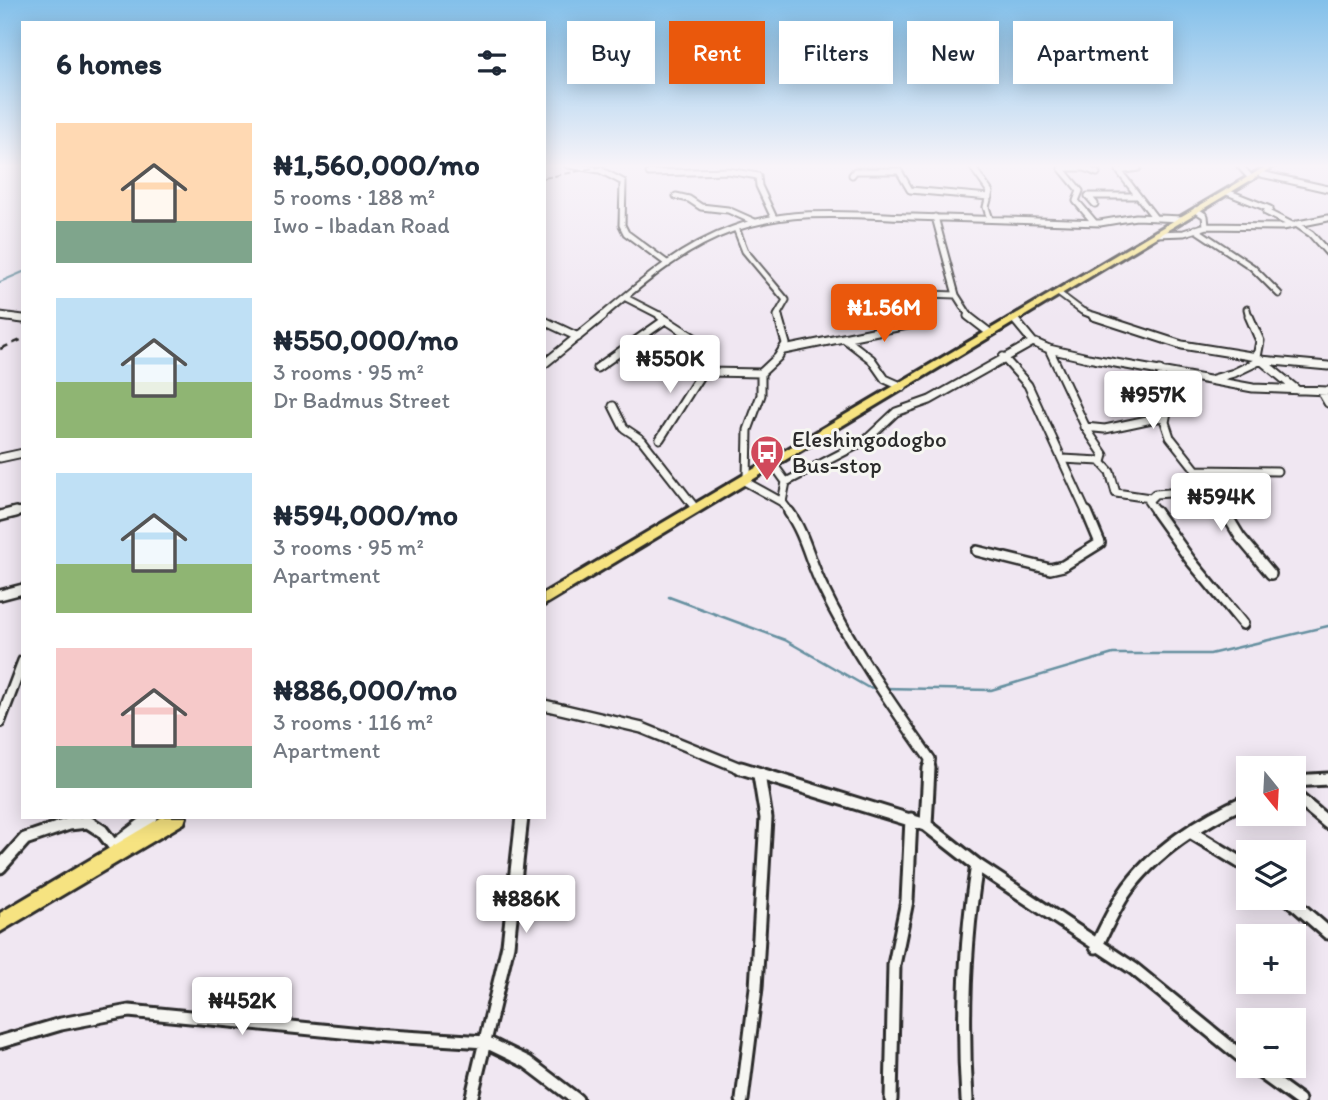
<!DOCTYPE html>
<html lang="en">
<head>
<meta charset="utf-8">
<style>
  :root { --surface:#fff; --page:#f2f2f3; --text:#1f2937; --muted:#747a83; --accent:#ea580c }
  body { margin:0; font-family:Itim,sans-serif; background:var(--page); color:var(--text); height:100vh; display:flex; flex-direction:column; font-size:26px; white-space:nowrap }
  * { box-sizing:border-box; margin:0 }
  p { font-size:23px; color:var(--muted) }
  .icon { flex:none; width:38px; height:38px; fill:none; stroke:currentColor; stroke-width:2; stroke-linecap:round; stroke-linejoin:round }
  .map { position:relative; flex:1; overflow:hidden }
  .details { position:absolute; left:21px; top:21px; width:525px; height:798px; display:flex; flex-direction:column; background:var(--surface); border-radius:0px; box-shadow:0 4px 18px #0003 }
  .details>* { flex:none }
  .banner { position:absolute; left:567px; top:21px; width:654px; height:63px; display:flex; gap:14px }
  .needle { width:46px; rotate:162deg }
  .tools { position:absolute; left:1236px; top:756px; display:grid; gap:14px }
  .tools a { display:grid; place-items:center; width:70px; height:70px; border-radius:0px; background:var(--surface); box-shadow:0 4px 18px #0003; font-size:35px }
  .price { position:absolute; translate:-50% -60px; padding:0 16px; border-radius:7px; background:#fff; color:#222; font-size:23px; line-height:46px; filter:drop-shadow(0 2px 4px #0008) }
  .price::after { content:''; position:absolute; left:50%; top:42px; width:21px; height:16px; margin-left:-10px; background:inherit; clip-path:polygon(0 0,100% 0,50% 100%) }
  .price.on { background:var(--accent); color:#fff }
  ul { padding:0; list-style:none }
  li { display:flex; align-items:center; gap:21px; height:175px; padding:0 35px }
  li span { display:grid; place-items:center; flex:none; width:196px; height:140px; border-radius:0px; color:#555 }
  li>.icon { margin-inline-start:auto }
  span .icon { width:84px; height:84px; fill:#fffc; stroke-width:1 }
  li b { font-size:30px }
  h2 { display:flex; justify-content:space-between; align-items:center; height:84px; padding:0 35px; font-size:30px }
  .pill { padding:0 24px; border-radius:0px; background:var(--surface); box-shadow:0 4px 18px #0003; font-size:24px; line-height:63px }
  .pill.on { background:var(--accent); color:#fff }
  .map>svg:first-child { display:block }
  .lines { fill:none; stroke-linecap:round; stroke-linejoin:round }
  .stream-far1 { stroke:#6690a0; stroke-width:2 }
  .stream { stroke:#6690a0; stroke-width:2.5 }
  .minor-far3-casing { stroke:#2b2b2b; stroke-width:9 }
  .minor-far2-casing { stroke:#2b2b2b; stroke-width:11 }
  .minor-far1-casing { stroke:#2b2b2b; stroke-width:14 }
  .minor-casing { stroke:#2b2b2b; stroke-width:17 }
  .primary-casing { stroke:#2b2b2b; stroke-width:6 }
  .minor-far3 { stroke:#f6f6f2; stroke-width:5 }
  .minor-far2 { stroke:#f6f6f2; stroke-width:7 }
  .minor-far1 { stroke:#f6f6f2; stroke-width:9 }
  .minor { stroke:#f6f6f2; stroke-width:11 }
  .primary { fill:#f6e381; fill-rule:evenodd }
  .rail-far1 { stroke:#2b2b2b; stroke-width:2; stroke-dasharray:7 3.5; stroke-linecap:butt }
  .rail { stroke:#2b2b2b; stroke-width:2.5; stroke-dasharray:9 4.5; stroke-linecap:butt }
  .labels { text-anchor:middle; stroke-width:6; stroke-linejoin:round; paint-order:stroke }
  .poi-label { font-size:23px; fill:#2b2b2b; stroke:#f6f6f2; text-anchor:start }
</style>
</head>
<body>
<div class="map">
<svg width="1328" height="1100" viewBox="0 0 1328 1100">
  <rect width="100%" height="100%" fill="#f0e7f2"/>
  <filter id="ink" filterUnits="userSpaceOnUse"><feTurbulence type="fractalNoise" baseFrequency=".0143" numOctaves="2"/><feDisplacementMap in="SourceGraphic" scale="14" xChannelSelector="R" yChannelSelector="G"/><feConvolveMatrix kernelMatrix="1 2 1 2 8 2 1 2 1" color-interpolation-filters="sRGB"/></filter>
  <g filter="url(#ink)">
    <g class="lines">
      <path class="stream-far1" d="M0,282L23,272"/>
      <path class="stream" d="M669,597L785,640L867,687L876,688
        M883,688L991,690L1113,654H1210L1328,626"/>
      <g class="minor-far3-casing">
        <path id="minor-far3" d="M568,165L600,170L623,182L622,225L626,233L668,264
          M971,165L990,192L986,207L990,219
          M1239,165L1251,178
          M1061,168L1080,191L1076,201L1094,222
          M1061,168H1085L1097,173
          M1138,168L1119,171L1155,218
          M649,173L728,171L758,176L759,186L774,218
          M1261,174L1328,189
          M852,175L855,171H899L910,190L989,197
          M1227,192L1270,209L1266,212L1292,225
          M676,196L689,199L701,207L728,210L755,222
          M1095,204L1088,196H1138
          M1196,210L1205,216L1206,226
          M935,217L956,295L970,317
          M1296,224L1311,234L1328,253
          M736,228L745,251L786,300L778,314L779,317
          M1195,229L1252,267L1279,294
          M1156,234L1184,233L1206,226L1283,227L1328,218
          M872,292L956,295
          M1058,293L1082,311L1097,317
          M626,298L663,317
          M1247,309L1249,317
          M0,316L11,317
          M601,317C641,283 682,247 733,229C791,208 853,215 913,217C975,219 1038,221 1100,223L1136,217L1182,219"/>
      </g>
      <g class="minor-far2-casing">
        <path id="minor-far2" d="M0,316L23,319
          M660,316L705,345L711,354L705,368L708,372L761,373
          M968,316L990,333
          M1093,316L1182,345L1257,357L1297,390
          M1249,316L1260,341L1257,357
          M1014,319L1033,342L1049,349L1088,358L1253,388L1328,391
          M544,321L578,337
          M845,339L871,359L885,379L903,387
          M1049,349L1087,430L1104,455L1102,462
          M784,350L917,323
          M1003,357L1028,385L1087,514
          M544,364L603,316
          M597,368L665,320
          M1160,370L1168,407L1165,422L1170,437L1212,490L1226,514
          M1213,379L1234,373L1261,360L1328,366
          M1321,391L1328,403
          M613,406L624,428L642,440L696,509
          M1085,427L1105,429L1166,416
          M660,439L705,368
          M0,458L23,453
          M1063,459L1100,461L1110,472L1116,493L1150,498
          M773,464L786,482L782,502
          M1195,470L1277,471
          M747,479L748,430L761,395V373L778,357L786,344L778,316
          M744,481L782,502L791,514
          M786,482L865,441L896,412L930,400L1033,342
          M8,514L23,511
          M1157,514L1148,501L1155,494L1212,490"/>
      </g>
      <g class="minor-far1-casing">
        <path id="minor-far1" d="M789,512C805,534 810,562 822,586C851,647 891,704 930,759L929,770
          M1156,512L1191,561L1243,624
          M1225,512L1240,537L1271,574
          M0,516L16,512
          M977,551L1050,569L1063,566L1100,543L1087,512
          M0,595L23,589
          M544,705L642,728L745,770
          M0,722L23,661"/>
      </g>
      <g class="minor-casing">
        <path id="minor" d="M741,768L926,825L977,865L1134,969L1248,1062
          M1293,781L1328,779
          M1293,794L1328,823
          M926,825L929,768
          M1192,833L1248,867
          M115,845L152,817
          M0,867L25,839L69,824L88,822L102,831L119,853
          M1288,898L1328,933
          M1096,947C1105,929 1113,911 1124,894C1152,852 1203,820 1248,800
          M0,1042L61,1024L129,1011L372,1035L486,1042L527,1062L577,1100
          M1252,1066L1299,1100
          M471,1100L508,945L522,817
          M742,1100L756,988L766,818L759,775
          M891,1100L894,965L907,901L911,819
          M967,1100C962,1020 964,944 977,865"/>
      </g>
      <g class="primary-casing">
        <path id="primary" d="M1268,165H1276L544,605V593Z
          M162,817H186L184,823L0,932V913Z"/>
      </g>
      <use href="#minor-far3" class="minor-far3"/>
      <use href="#minor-far2" class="minor-far2"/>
      <use href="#minor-far1" class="minor-far1"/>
      <use href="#minor" class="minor"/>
      <use href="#primary" class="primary"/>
      <path class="rail-far1" d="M544,178L608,165"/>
      <path class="rail" d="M0,349L23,339"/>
    </g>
  </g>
  <linearGradient id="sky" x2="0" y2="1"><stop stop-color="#83c0ea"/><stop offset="0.52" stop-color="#f8f4f9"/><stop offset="1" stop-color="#f8f4f9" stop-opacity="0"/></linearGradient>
  <rect width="1328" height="319" fill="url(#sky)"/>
  <defs>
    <g id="bus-pin" transform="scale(1.75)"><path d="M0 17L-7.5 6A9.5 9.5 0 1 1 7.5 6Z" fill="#d1495b" stroke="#f6f6f2"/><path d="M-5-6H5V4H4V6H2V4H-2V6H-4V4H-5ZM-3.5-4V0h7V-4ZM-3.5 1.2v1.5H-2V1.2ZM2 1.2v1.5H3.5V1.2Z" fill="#fff"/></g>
  </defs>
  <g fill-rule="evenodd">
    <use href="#bus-pin" x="767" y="452"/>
  </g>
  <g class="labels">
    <g class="poi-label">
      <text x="792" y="447">Eleshingodogbo<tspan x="792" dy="26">Bus-stop</tspan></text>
    </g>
  </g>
</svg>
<div class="tools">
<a><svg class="needle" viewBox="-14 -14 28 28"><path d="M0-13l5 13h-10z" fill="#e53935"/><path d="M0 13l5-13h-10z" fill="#747a83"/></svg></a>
<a><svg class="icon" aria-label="layers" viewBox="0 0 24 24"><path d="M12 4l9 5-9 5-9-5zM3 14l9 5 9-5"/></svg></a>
<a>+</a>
<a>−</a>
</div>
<b class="price on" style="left:884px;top:344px">₦1.56M</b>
<b class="price" style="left:670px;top:395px">₦550K</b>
<b class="price" style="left:1153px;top:431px">₦957K</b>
<b class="price" style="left:1221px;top:533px">₦594K</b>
<b class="price" style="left:526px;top:935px">₦886K</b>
<b class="price" style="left:242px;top:1037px">₦452K</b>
<div class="banner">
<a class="pill">Buy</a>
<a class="pill on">Rent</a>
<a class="pill">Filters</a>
<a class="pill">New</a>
<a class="pill">Apartment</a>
</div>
<section class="details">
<h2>6 homes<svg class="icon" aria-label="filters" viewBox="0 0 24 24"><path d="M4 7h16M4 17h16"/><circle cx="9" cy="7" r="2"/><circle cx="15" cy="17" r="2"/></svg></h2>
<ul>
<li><span style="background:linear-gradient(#ffd9b3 70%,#7fa58c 0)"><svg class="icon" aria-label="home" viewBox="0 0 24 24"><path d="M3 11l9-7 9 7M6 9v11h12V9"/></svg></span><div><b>₦1,560,000/mo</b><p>5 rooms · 188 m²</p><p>Iwo - Ibadan Road</p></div></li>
<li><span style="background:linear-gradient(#bfe0f5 60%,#8fb573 0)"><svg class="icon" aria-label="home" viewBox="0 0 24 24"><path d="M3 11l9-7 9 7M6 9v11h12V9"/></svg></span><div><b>₦550,000/mo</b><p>3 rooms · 95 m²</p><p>Dr Badmus Street</p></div></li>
<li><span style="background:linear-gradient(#bfe0f5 65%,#8fb573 0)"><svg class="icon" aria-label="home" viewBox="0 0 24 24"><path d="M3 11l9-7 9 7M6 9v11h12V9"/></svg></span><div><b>₦594,000/mo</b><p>3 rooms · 95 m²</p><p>Apartment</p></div></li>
<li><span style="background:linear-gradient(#f6c9c9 70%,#7fa58c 0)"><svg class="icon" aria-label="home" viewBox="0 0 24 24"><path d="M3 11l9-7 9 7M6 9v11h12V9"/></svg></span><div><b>₦886,000/mo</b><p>3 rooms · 116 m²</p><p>Apartment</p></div></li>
</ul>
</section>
</div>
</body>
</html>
